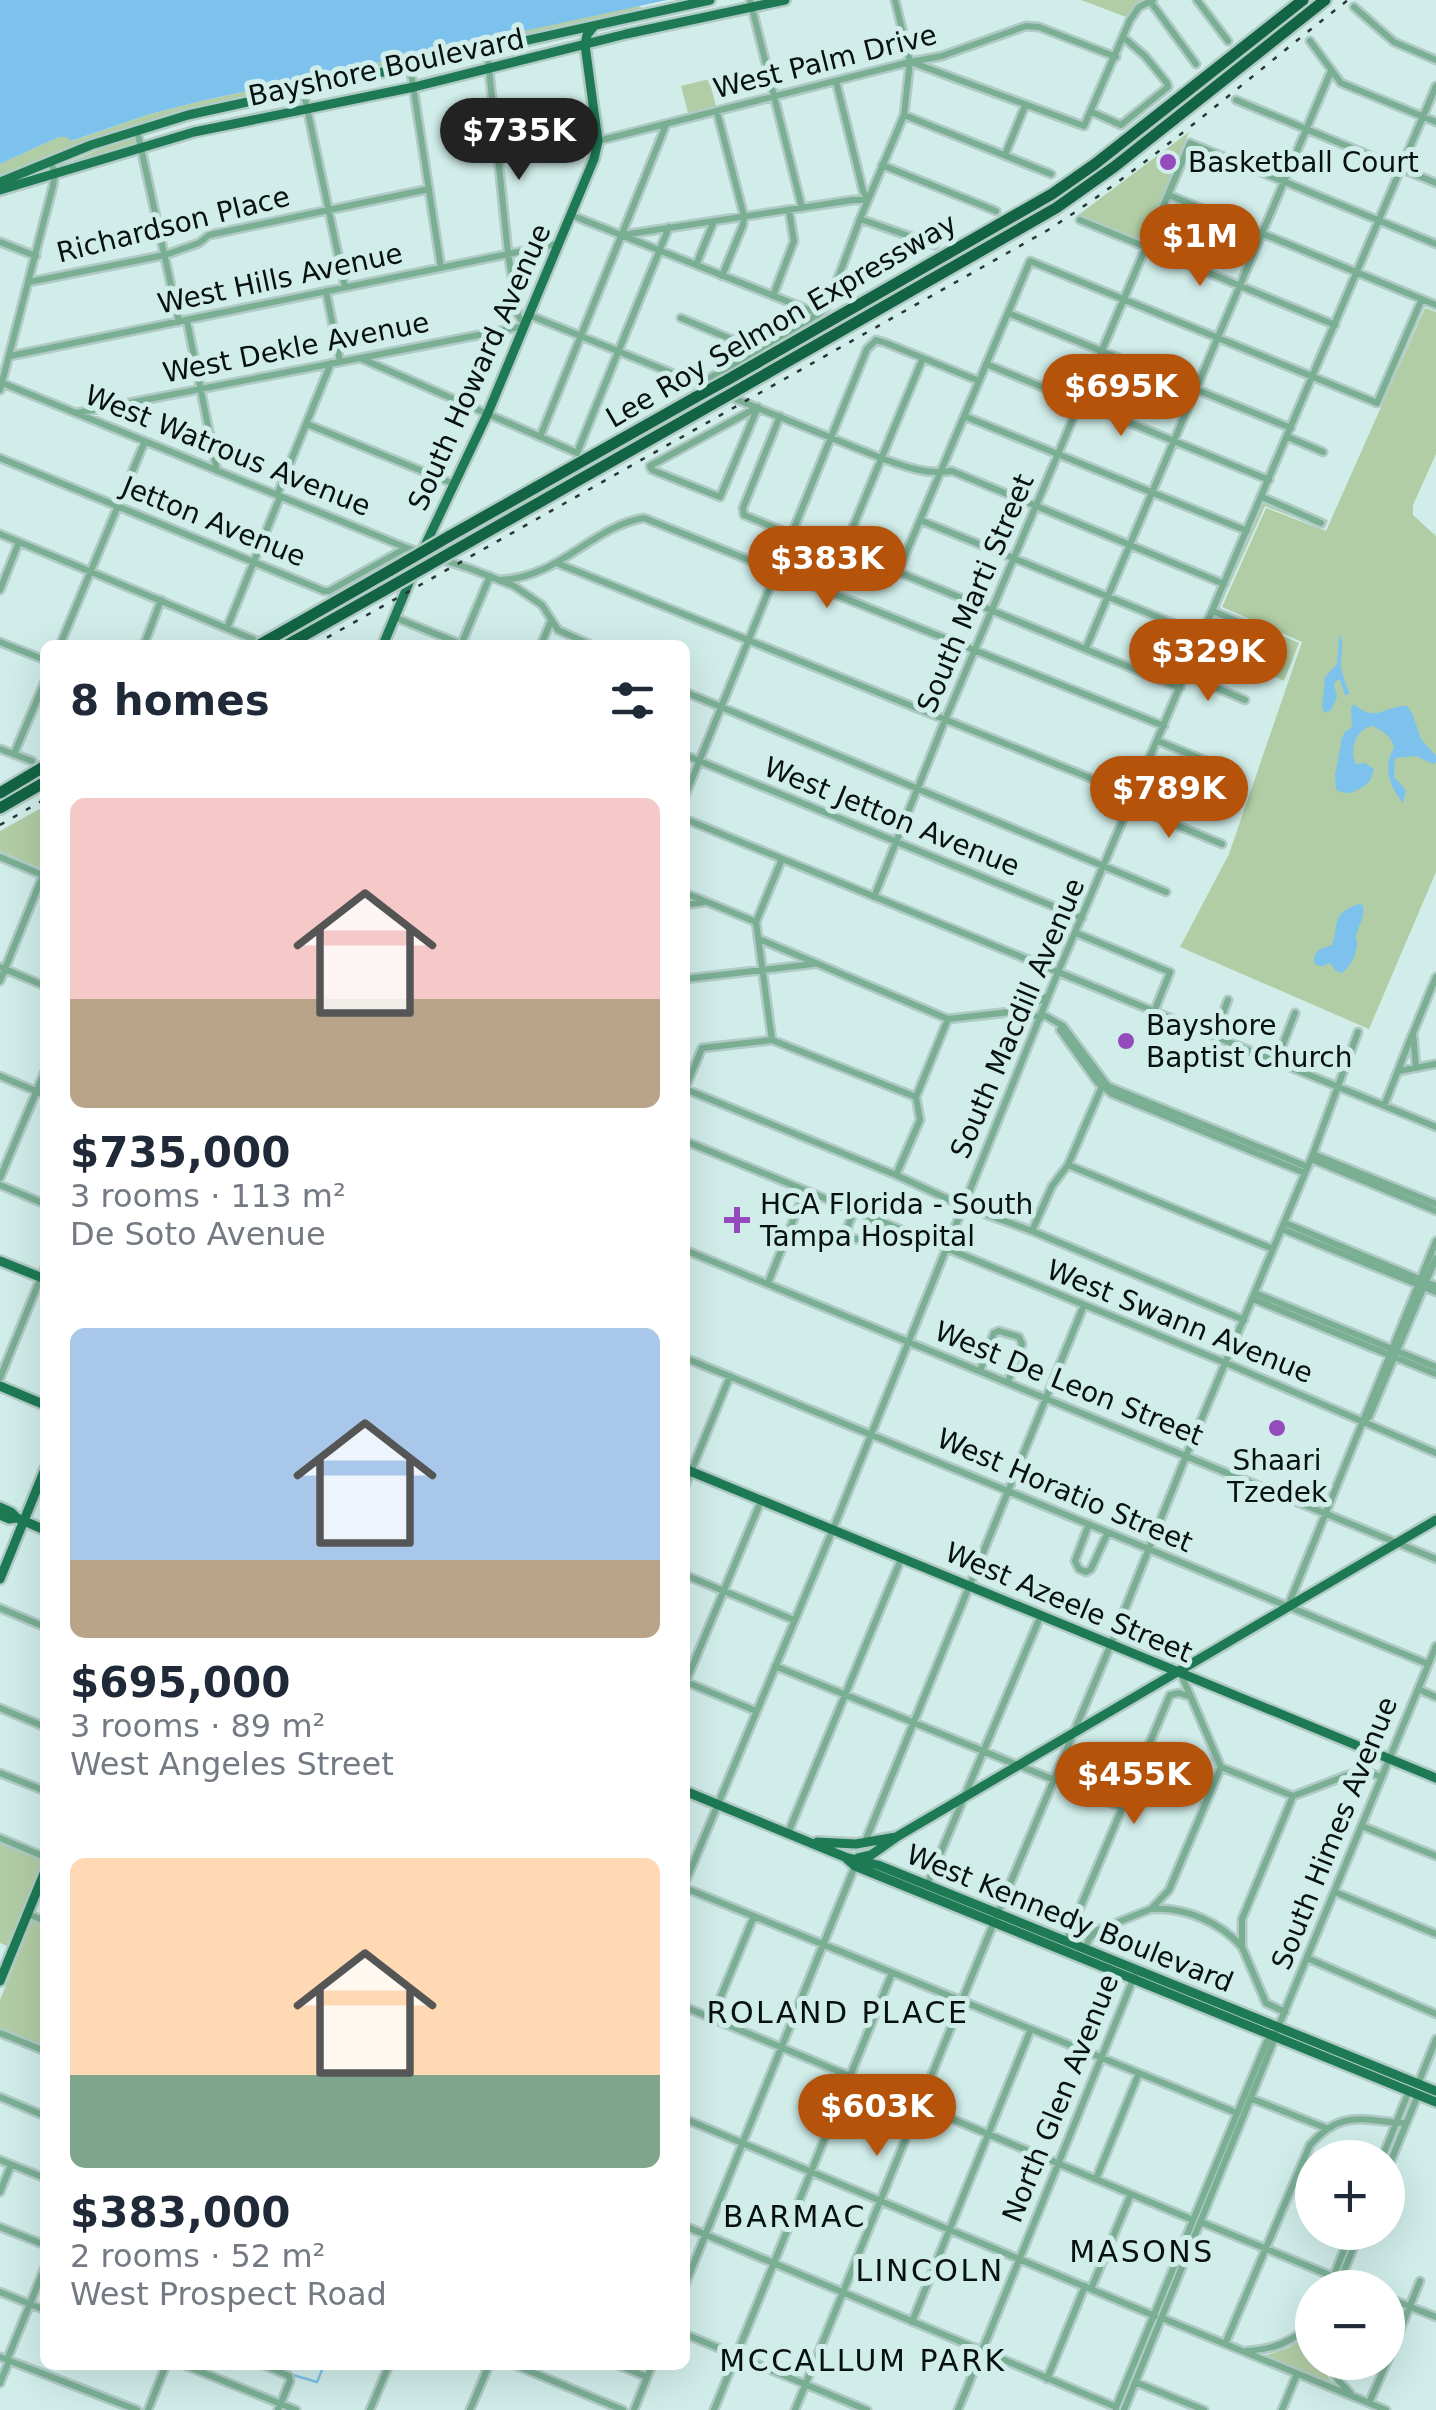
<!DOCTYPE html>
<html lang="en">
<head>
<meta charset="utf-8">
<style>
  :root { --surface:#fff; --page:#f2f2f3; --text:#1f2937; --muted:#747a83; --accent:#b45309 }
  body { margin:0; font-family:"DejaVu Sans",sans-serif; background:var(--page); color:var(--text); height:100vh; display:flex; flex-direction:column; font-size:38px; white-space:nowrap }
  * { box-sizing:border-box; margin:0 }
  p { font-size:32px; color:var(--muted) }
  .icon { flex:none; width:55px; height:55px; fill:none; stroke:currentColor; stroke-width:2; stroke-linecap:round; stroke-linejoin:round }
  .map { position:relative; flex:1; overflow:hidden }
  .details { position:absolute; left:40px; top:640px; width:650px; height:1730px; display:flex; flex-direction:column; background:var(--surface); border-radius:15px; box-shadow:0 10px 40px #0002 }
  .details>* { flex:none }
  .fabs { position:absolute; left:1295px; top:2140px; display:grid; gap:20px }
  .fabs a { display:grid; place-items:center; width:110px; height:110px; border-radius:50%; background:var(--surface); box-shadow:0 10px 40px #0002; font-size:50px }
  .price { position:absolute; translate:-50% -85px; padding:0 22px; border-radius:35px; background:var(--accent); color:#fff; font-size:32px; line-height:65px; filter:drop-shadow(0 2px 5px #0008) }
  .price::after { content:''; position:absolute; left:50%; top:60px; width:30px; height:22px; margin-left:-15px; background:inherit; clip-path:polygon(0 0,100% 0,50% 100%) }
  .price.on { background:#222; color:#fff }
  ul { padding:0; list-style:none }
  li { display:grid; align-content:center; gap:20px; height:530px; padding:0 30px }
  li span { display:grid; place-items:center; height:310px; border-radius:15px; color:#555 }
  li>.icon { margin-inline-start:auto }
  span .icon { width:180px; height:180px; fill:#fffc; stroke-width:1 }
  li b { font-size:42px }
  h2 { display:flex; justify-content:space-between; align-items:center; height:120px; padding:0 30px; font-size:42px }
  .map>svg:first-child { display:block }
  .green { fill:#b1cda5 }
  .water { fill:#7dc2ec }
  .lines { fill:none; stroke-linecap:round; stroke-linejoin:round }
  .stream { stroke:#7dc2ec; stroke-width:2.5 }
  .minor-casing { stroke:#b0cac6; stroke-width:11 }
  .major-casing { stroke:#b0cac6; stroke-width:14 }
  .highway-casing { stroke:#b0cac6; stroke-width:16 }
  .minor { stroke:#7aaf94; stroke-width:6 }
  .major { stroke:#1d7a55; stroke-width:9 }
  .highway { stroke:#126444; stroke-width:11 }
  .rail { stroke:#293635; stroke-width:2.5; stroke-dasharray:5 10; stroke-linecap:butt }
  .highway-bridge-casing { stroke:#b0cac6; stroke-width:16; stroke-linecap:butt }
  .highway-bridge { stroke:#126444; stroke-width:11 }
  .poi-dot { fill:#954bbe; stroke:#d0ede9; stroke-width:4 }
  .labels { text-anchor:middle; stroke-width:10; stroke-linejoin:round; paint-order:stroke }
  .street-label { font-size:28px; fill:#071110; stroke:#d0ede9 }
  .poi-label { font-size:28px; fill:#071110; stroke:#d0ede9; text-anchor:start }
  .neighbourhood-label { font-size:30px; letter-spacing:2.5px; fill:#071110; stroke:#d0ede9 }
</style>
</head>
<body>
<div class="map">
<svg width="1436" height="2410" viewBox="0 0 1436 2410">
  <rect width="100%" height="100%" fill="#d0ede9"/>
  <path class="green" d="M1081,0H1140L1126,17Z
    M638,6L646,10L185,110C122,128 61,150 0,176V164L59,137H67L72,141L150,114L201,101Z
    M709,79L716,106L688,113L681,86Z
    M1189,132L1144,242L1077,216Z
    M131,136L137,138L139,144L70,166L65,164Z
    M1425,308L1436,312V454L1413,505V515L1436,536V872L1369,1029L1180,947L1229,854L1302,642L1222,607L1266,508L1326,531Z
    M1266,493L1328,520L1324,529L1265,506L1220,606L1221,609L1299,643L1284,681L1201,644L1214,614L1275,640L1276,635L1216,609L1263,501L1323,526L1324,521L1265,495Z
    M45,806V870L0,851V831Z
    M0,1843L40,1859L41,1863L7,1946L0,1943Z
    M35,1920L45,1924V2038L41,2047L0,2030V2000L32,1921Z
    M1312,2331V2362L1322,2363L1324,2371L1334,2384L1264,2356L1288,2348Z"/>
  <path class="water" d="M0,0H667L201,101L150,114L71,141L66,137H59L0,164Z
    M1341,636C1343,646 1342,651 1341,661C1340,671 1346,684 1350,694L1345,695L1340,680L1336,681L1334,684L1337,697L1331,710L1325,713L1322,708L1325,677L1337,664L1339,637Z
    M1354,704C1377,724 1384,705 1407,706L1412,713L1421,739L1436,756V762L1433,764L1416,756L1395,758L1394,777L1406,790L1403,803C1390,788 1382,766 1394,748C1393,737 1381,729 1371,726C1355,730 1349,751 1356,764L1365,763L1374,769L1370,781C1360,790 1347,798 1336,789L1335,775L1342,738L1345,732L1352,727L1351,708Z
    M1358,904L1363,905C1365,921 1358,924 1356,937C1356,940 1358,942 1357,945C1356,956 1350,967 1342,973L1336,971L1330,963C1323,966 1321,968 1314,963C1314,950 1320,949 1332,945C1340,923 1330,915 1358,904Z"/>
  <g class="lines">
    <path class="stream" d="M293,2375L317,2382L324,2365"/>
    <g class="minor-casing">
      <path id="minor" d="M750,0L802,208
        M1197,0L1228,41
        M1150,1L1196,64
        M1354,7L1394,42L1436,60
        M1310,41L1341,83L1436,122
        M911,62L1084,126L1130,20L1139,7L1153,0
        M410,66L441,268
        M303,89L345,287
        M1236,100L1436,183
        M717,112L744,216L743,225L722,276
        M1092,112L1121,125L1168,87L1167,83L1145,56L1123,37
        M904,115L1051,174
        M137,130L179,322
        M598,141L910,62L942,56L1026,26L1039,27L1116,57
        M1005,155L1025,106
        M882,165L996,211
        M1169,195L1436,305
        M571,215L819,314
        M860,219L935,245
        M1080,220L1335,325
        M622,235L853,200H868L863,191L836,81
        M0,242L36,256
        M696,265L714,221
        M29,282L165,255L199,243L209,235L429,189
        M326,291L340,361
        M773,296L794,241L789,210
        M1008,313L1291,428
        M529,315L881,458C906,467 926,475 952,471L1224,584
        M681,318L738,342L748,354
        M187,321L217,471
        M10,356L557,244
        M360,358L577,453L669,227
        M986,364L1269,480
        M0,382L407,548L471,569L514,586L542,605L558,630L591,645
        M701,383L819,314L828,305L860,219L904,115L910,62L895,0
        M0,390L53,186L55,173L50,161
        M758,407L720,497L652,470L650,466Z
        M77,413L525,326L518,315L508,253L487,50
        M780,416L743,508L744,515L839,554L843,551L923,358
        M964,416L1247,531
        M307,424L454,484
        M540,437L666,125
        M1288,437L1323,452
        M0,458L324,591H329L406,548
        M277,495L331,363
        M1262,497L1321,523
        M920,520L1202,635
        M0,534L262,643
        M559,564L1135,796
        M500,580C559,578 593,526 644,518L1164,726
        M0,590L19,542
        M1213,611L1273,637
        M394,617L463,645
        M227,628L280,497
        M0,642L45,660
        M60,645L145,441
        M144,645L161,600
        M461,645L490,576
        M541,645L551,621
        M1086,648L1331,71
        M1186,675L1245,700
        M1180,688L898,572L1030,261L1377,403L1422,299
        M685,692L1166,892
        M1158,741L1226,769
        M0,749L32,761
        M14,754L45,681
        M685,755L1082,918
        M685,796L867,349L876,340L886,343L979,381
        M1130,806L1222,844
        M685,819L1436,1127
        M0,857L45,876
        M685,893L756,922
        M874,897L945,720L1190,143L1436,244
        M685,905L704,902
        M1076,933L1170,972L1154,1012
        M759,939L948,1019L1019,1011L1041,1018
        M0,967L45,986
        M685,979L813,964
        M0,981L43,875
        M1019,1011L1048,996
        M1042,1014L1063,1026L1108,1086L1308,1167
        M1060,1030L1098,1083L1112,1094L1305,1173
        M1214,1036L1228,1000
        M772,1040L756,922L782,859
        M1276,1062L1295,1013
        M1416,1068L1413,1033L1436,977
        M1399,1071L1436,1064
        M0,1076L45,1095
        M685,1089L896,1175L963,1206L1032,1231L1244,1320
        M685,1089L702,1048L772,1040L916,1097
        M1384,1106L1412,1035
        M685,1141L1226,1363L1436,1453
        M1313,1154L1436,1204
        M1311,1159L1436,1211
        M1068,1165L1273,1249
        M896,1175L920,1120L916,1097L948,1019
        M0,1178L45,1071
        M0,1185L45,1204
        M854,1212C850,1222 843,1230 852,1239H863L872,1219
        M1285,1223L1436,1286
        M1282,1229L1436,1292
        M1032,1231L1052,1186L1068,1165L1103,1084
        M685,1250L1436,1559
        M768,1283L805,1191
        M1255,1293L1436,1367
        M1253,1299L1436,1374
        M685,1358L1428,1664
        M980,1371L994,1333L999,1331L1019,1337L1022,1344L1008,1382
        M0,1378L45,1267
        M1364,1420L1369,1417L1436,1258
        M685,1486L730,1376
        M1089,1524L1075,1561L1079,1569L1086,1572L1091,1569L1108,1532
        M685,1575L794,1620
        M1288,1606L1436,1241
        M0,1608L45,1627
        M775,1666L1123,1808
        M1181,1674L1221,1767L1293,1796
        M686,1682L756,1711
        M685,1684L761,1501
        M1418,1689L1436,1697
        M0,1708L45,1727
        M1361,1770L1371,1751
        M0,1773L45,1791
        M1362,1826L1436,1856
        M788,1833L902,1557
        M0,1838L45,1857
        M865,1842L1084,1305
        M685,1883L833,1529L1058,972L1436,86
        M927,1885L1041,1615
        M685,1888L1237,2113
        M1335,1892L1436,1934
        M1152,1909C1185,1907 1220,1922 1242,1947
        M28,1914L45,1921
        M1072,1926L1082,1930H1096
        M1066,1941L1170,1695L1179,1693L1191,1697
        M1085,1949L1089,1939L1098,1930L1151,1909L1169,1890L1221,1767
        M1307,1958L1436,2014
        M685,2007L1193,2220
        M1285,2012L1266,2003L1242,1947V1919L1293,1796L1361,1770L1382,1777
        M712,2018L754,1916
        M0,2033L45,2051
        M1418,2084L1436,2039
        M0,2097L45,2116
        M1250,2098L1326,2128
        M685,2119L1155,2316
        M1382,2158L1409,2091
        M0,2160L45,2178
        M1388,2168L1418,2095
        M1096,2179L1139,2073
        M0,2192L11,2165
        M1201,2222L1361,2288
        M685,2226L1116,2407V2410
        M0,2227L45,2245
        M685,2285L855,1866
        M1329,2288L1351,2232
        M1337,2288L1360,2232
        M1091,2289L1131,2194
        M0,2292L45,2310
        M1388,2298L1436,2317
        M1162,2318L1386,2410
        M912,2322L1031,2029
        M685,2334L867,2410
        M1225,2344L1310,2145C1343,2107 1365,2122 1406,2123
        M1247,2351C1275,2349 1292,2342 1312,2323
        M0,2357L137,2410
        M7,2360L45,2267
        M1388,2360L1420,2281
        M1328,2362L1338,2380L1350,2393
        M184,2365L296,2410
        M264,2365L289,2376L290,2381L278,2410
        M515,2365L623,2410
        M618,2365L647,2377
        M1047,2379L1085,2286
        M1135,2382L1204,2410
        M0,2383L9,2361
        M1369,2403L1387,2362
        M1116,2407L1267,2041L1273,2037
        M148,2410L166,2365
        M370,2410L389,2365
        M470,2410L489,2365
        M634,2410L652,2365
        M714,2410L892,1973
        M795,2410L994,1922L1111,1644L1186,1456L1313,1154L1358,1032
        M958,2410L1137,1970
        M1124,2410L1273,2043L1274,2037L1436,1646
        M1282,2410L1297,2374"/>
    </g>
    <g class="major-casing">
      <path id="major" d="M0,182L91,145L188,115L710,0
        M0,190L194,132L414,87L626,34L785,0
        M383,645L421,554L487,415L594,159L598,141L585,45L587,35L594,26
        M0,1261L45,1279
        M0,1386L45,1405
        M685,1469L1436,1778
        M0,1507L11,1512L17,1518
        M0,1515L9,1519L17,1518L45,1530
        M0,1579L45,1469
        M685,1791L845,1857L878,1865L1436,2091
        M817,1842L856,1844L896,1837
        M858,1858L871,1855L898,1836L1436,1520
        M847,1859L855,1866L1436,2102
        M0,1981L45,1871"/>
    </g>
    <g class="highway-casing">
      <path id="highway" d="M727,380L1052,194L1095,164L1303,0
        M743,387L1056,208L1114,167L1325,0
        M448,537L696,397
        M450,553L713,404
        M284,631L391,570
        M287,645L383,591
        M0,793L45,766
        M0,808L45,782"/>
    </g>
    <use href="#minor" class="minor"/>
    <use href="#major" class="major"/>
    <use href="#highway" class="highway"/>
    <path class="rail" d="M314,645L1048,230C1154,162 1249,77 1348,0
      M0,825L45,799"/>
    <g class="highway-bridge-casing">
      <path id="highway-bridge" d="M696,397L727,380
        M713,404L743,387
        M391,570L448,537
        M383,591L450,553
        M259,645L284,631"/>
    </g>
    <use href="#highway-bridge" class="highway-bridge"/>
  </g>
  <g class="poi-dot">
    <circle cx="1168" cy="162" r="10"/>
    <circle cx="1126" cy="1041" r="10"/>
    <path d="M732 1205h10v10h10v10h-10v10h-10v-10h-10v-10h10z"/>
    <circle cx="1277" cy="1428" r="10"/>
  </g>
  <g class="labels">
    <g class="street-label">
      <text transform="translate(825 61) rotate(-14)" y="10">West Palm Drive</text>
      <text transform="translate(386 67) rotate(-12)" y="10">Bayshore Boulevard</text>
      <text transform="translate(173 224) rotate(-14)" y="10">Richardson Place</text>
      <text transform="translate(280 278) rotate(-12)" y="10">West Hills Avenue</text>
      <text transform="translate(781 320) rotate(-30)" y="10">Lee Roy Selmon Expressway</text>
      <text transform="translate(296 347) rotate(-11)" y="10">West Dekle Avenue</text>
      <text transform="translate(479 367) rotate(-66)" y="10">South Howard Avenue</text>
      <text transform="translate(228 450) rotate(22)" y="10">West Watrous Avenue</text>
      <text transform="translate(214 521) rotate(22)" y="10">Jetton Avenue</text>
      <text transform="translate(975 593) rotate(-67)" y="10">South Marti Street</text>
      <text transform="translate(892 816) rotate(22)" y="10">West Jetton Avenue</text>
      <text transform="translate(1017 1018) rotate(-67)" y="10">South Macdill Avenue</text>
      <text transform="translate(1180 1321) rotate(22)" y="10">West Swann Avenue</text>
      <text transform="translate(1069 1383) rotate(22)" y="10">West De Leon Street</text>
      <text transform="translate(1065 1490) rotate(23)" y="10">West Horatio Street</text>
      <text transform="translate(1069 1602) rotate(23)" y="10">West Azeele Street</text>
      <text transform="translate(1334 1833) rotate(-68)" y="10">South Himes Avenue</text>
      <text transform="translate(1070 1918) rotate(22)" y="10">West Kennedy Boulevard</text>
      <text transform="translate(1060 2098) rotate(-68)" y="10">North Glen Avenue</text>
    </g>
    <g class="poi-label">
      <text x="1188" y="172">Basketball Court</text>
      <text x="1146" y="1035">Bayshore<tspan x="1146" dy="32">Baptist Church</tspan></text>
      <text x="760" y="1214">HCA Florida - South<tspan x="760" dy="32">Tampa Hospital</tspan></text>
      <text x="1277" y="1470" text-anchor="middle">Shaari<tspan x="1277" dy="32">Tzedek</tspan></text>
    </g>
    <g class="neighbourhood-label">
      <text x="838" y="2023">ROLAND PLACE</text>
      <text x="795" y="2227">BARMAC</text>
      <text x="1142" y="2262">MASONS</text>
      <text x="930" y="2281">LINCOLN</text>
      <text x="863" y="2371">MCCALLUM PARK</text>
    </g>
  </g>
</svg>
<div class="fabs">
<a>+</a>
<a>−</a>
</div>
<b class="price on" style="left:519px;top:183px">$735K</b>
<b class="price" style="left:1200px;top:289px">$1M</b>
<b class="price" style="left:1121px;top:439px">$695K</b>
<b class="price" style="left:827px;top:611px">$383K</b>
<b class="price" style="left:1208px;top:704px">$329K</b>
<b class="price" style="left:1169px;top:841px">$789K</b>
<b class="price" style="left:1134px;top:1827px">$455K</b>
<b class="price" style="left:877px;top:2159px">$603K</b>
<section class="details">
<h2>8 homes<svg class="icon" aria-label="filters" viewBox="0 0 24 24"><path d="M4 7h16M4 17h16"/><circle cx="9" cy="7" r="2"/><circle cx="15" cy="17" r="2"/></svg></h2>
<ul>
<li><span style="background:linear-gradient(#f6c9c9 65%,#b9a48a 0)"><svg class="icon" aria-label="home" viewBox="0 0 24 24"><path d="M3 11l9-7 9 7M6 9v11h12V9"/></svg></span><div><b>$735,000</b><p>3 rooms · 113 m²</p><p>De Soto Avenue</p></div></li>
<li><span style="background:linear-gradient(#a9c7e8 75%,#b9a48a 0)"><svg class="icon" aria-label="home" viewBox="0 0 24 24"><path d="M3 11l9-7 9 7M6 9v11h12V9"/></svg></span><div><b>$695,000</b><p>3 rooms · 89 m²</p><p>West Angeles Street</p></div></li>
<li><span style="background:linear-gradient(#ffd9b3 70%,#7fa58c 0)"><svg class="icon" aria-label="home" viewBox="0 0 24 24"><path d="M3 11l9-7 9 7M6 9v11h12V9"/></svg></span><div><b>$383,000</b><p>2 rooms · 52 m²</p><p>West Prospect Road</p></div></li>
</ul>
</section>
</div>
</body>
</html>
